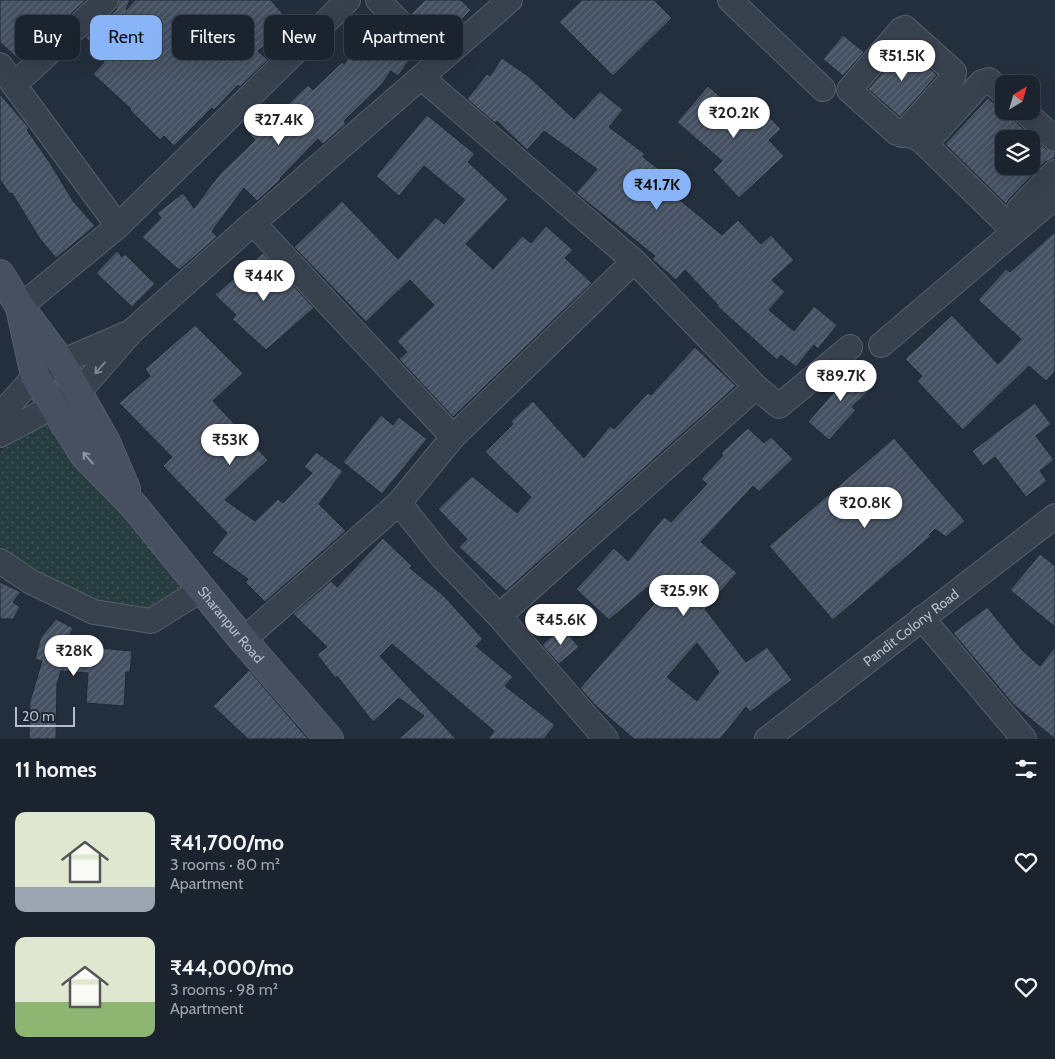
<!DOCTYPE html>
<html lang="en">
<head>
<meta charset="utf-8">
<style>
  :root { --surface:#1b232e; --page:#242b36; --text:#f1f3f6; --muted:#a0a4aa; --line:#39404a; --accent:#8ab4f8 }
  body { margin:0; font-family:Cabin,sans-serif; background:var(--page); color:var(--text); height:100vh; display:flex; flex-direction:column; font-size:19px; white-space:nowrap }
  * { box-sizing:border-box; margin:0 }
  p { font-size:16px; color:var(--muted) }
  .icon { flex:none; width:28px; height:28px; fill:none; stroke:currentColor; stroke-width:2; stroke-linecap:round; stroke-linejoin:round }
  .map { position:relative; height:739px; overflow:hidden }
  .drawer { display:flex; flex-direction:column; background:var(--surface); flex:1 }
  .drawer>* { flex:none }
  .guide { position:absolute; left:15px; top:15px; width:500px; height:45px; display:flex; gap:10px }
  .needle { width:32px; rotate:37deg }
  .buttons { position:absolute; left:995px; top:75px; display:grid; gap:10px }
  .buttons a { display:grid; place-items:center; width:45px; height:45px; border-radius:10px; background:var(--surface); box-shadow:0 5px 20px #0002,0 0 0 1px var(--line); font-size:25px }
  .scale { position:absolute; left:15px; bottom:12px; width:60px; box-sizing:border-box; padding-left:5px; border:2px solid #b4bcc9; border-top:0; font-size:14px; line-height:18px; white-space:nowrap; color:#b4bcc9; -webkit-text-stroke:4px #1d2633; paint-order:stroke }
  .price { position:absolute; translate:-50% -42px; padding:0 11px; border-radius:18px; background:#fff; color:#222; font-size:16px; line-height:32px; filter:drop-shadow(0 1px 2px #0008) }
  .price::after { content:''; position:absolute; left:50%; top:30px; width:15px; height:11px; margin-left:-8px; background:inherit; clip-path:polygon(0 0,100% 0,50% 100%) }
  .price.on { background:var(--accent); color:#111 }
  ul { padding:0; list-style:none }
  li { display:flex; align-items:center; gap:15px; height:125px; padding:0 15px }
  li span { display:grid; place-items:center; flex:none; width:140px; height:100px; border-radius:10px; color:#555 }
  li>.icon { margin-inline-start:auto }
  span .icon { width:60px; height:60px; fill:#fffc; stroke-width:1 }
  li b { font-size:21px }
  h2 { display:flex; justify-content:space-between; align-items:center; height:60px; padding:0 15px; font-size:21px }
  .pill { padding:0 18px; border-radius:10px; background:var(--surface); box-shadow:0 5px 20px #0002,0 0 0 1px var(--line); font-size:18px; line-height:45px }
  .pill.on { background:var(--accent); color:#111 }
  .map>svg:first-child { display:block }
  .grass { fill:url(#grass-dots) }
  .building { fill:url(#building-hatch); stroke:#1f2835; fill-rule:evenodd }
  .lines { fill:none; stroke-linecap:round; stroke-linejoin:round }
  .minor-casing { stroke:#565f6c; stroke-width:26 }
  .secondary-casing { stroke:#565f6c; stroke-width:30 }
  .minor { stroke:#38414e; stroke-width:24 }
  .secondary { stroke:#465061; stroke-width:28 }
  .oneway { stroke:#7c8592 }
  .oneway2 { stroke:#8e96a5 }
  .labels { text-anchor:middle; stroke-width:4; stroke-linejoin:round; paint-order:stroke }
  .street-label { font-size:14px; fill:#b4bcc9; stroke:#1d2633 }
</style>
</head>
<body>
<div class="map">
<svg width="1055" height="739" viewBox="0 0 1055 739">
  <defs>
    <pattern id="grass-dots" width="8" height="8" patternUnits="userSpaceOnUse" patternTransform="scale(1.25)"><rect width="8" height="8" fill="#263c3f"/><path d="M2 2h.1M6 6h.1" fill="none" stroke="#435659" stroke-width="1.8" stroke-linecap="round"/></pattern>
    <pattern id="building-hatch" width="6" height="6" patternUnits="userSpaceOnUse" patternTransform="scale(1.25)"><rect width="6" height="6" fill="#455162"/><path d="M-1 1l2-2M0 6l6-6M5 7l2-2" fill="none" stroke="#5d6877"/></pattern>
  </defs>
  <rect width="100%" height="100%" fill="#242f3e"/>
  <path class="grass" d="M46,424L187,591L153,612L126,608L101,600L44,576L0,551V451Z"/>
  <path class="building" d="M0,0H86L63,21L58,15L17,58L0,42Z
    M119,0H130L126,10L135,0H271L291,24L258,51L268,60L240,87L238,85L214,110L212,108L174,146L164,136L160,140L130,110L131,109L93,74L104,62L88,46L91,43L86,38L82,40L106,19L112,25L117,19L114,17H108L116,10Z
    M425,0H461L471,10L444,37L430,24L424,30L411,14Z
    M582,0H654L672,18L613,76L559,22Z
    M372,25L389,37L392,34L406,47L405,49L413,55L398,76L391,71L382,84L344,121L346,124L323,144L318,139L280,178L281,179L257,201L244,188L212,231L217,237L179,270L142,237L161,218L157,213L183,193L194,208L219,175L255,140L250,135L273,111L277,115L308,85L313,90L342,62L344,64Z
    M843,35L864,52L843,76L823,59Z
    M905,47L937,75L900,117L868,89Z
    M502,58L528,76L574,119L600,91L623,110L609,127L645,154L643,157L687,191L680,200L722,235L738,220L761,244L771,235L794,260L772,280L785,292L769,310L794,331L814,306L837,325L818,349L814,345L796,367L781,355L777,360L717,306L718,305L685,270L676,280L652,259L655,256L576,193L597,169L544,131L527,150L497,121L495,123L467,99L487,74L490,76Z
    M708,86L738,112L752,99L781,129L769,140L784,156L739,198L713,170L722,161L677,122Z
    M0,94L29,128L27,130L50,163L73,201L95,226L56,258L40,239L12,193L10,194L0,180Z
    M988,98L995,104L1004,106V111H1011V116L1015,121L1046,149L1055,152V158L1045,162L1009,199L1006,204L945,144ZM1004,139H1031V166H1004Z
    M427,115L475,154L468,162L508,199L466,244L493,269L522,236L531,243L546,226L573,250L565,258L592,283L453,417L399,359L407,352L397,341L434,305L410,280L366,322L294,247L342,201L398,259L436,217L444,224L465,200L424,166L399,196L376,176Z
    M1055,232V371L1046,381L1029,366L963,430L917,381L922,376L905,359L952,315L998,364L1021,339L978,300L1006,269L1010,272Z
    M117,251L122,257L125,254L155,284L132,307L96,273Z
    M263,253L314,308L266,350L232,319L236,315L215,295Z
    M195,325L243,373L213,401L268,460L225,500L255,521L278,499L283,503L312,473L304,467L316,452L343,471L319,504L346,531L265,602L245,582L248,579L212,553L227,533L163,466L172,457L119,403L150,376L145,369Z
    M695,347L736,386L506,591L459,547L467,539L438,509L472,476L517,513L531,497L485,452L513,424L511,421L533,401L584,458L610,426L614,429L648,393L651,395Z
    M851,364L874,386L852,407L856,410L829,440L808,422L838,387L832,380Z
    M1035,403L1051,424L1036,436L1054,460L1040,471L1047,481L1026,497L995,457L983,466L972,451Z
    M381,415L393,425L399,417L427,439L382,494L343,462Z
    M748,428L764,443L771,437L793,459L759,492L753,486L701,542L737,573L705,609L746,662L767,647L792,680L750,712L746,707L720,739H634L595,705L580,688L660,597L649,586L609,620L576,589L614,548L628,561L664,517L671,522L707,484L701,479L723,455L721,453ZM697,643L719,672L697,701L667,677Z
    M894,438L965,521L946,537L935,529L929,535L931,536L833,620L769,546Z
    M383,538L412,566L410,568L444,596L483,639L476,646L513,677L505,686L555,725L544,739H488L494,731L392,644L380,656L456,739H399L424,716L399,698L373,722L337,676L335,678L317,654L327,647L293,614L331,581L337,587Z
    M1040,554L1055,566V627L1010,590Z
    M0,582L21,592L13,602L20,607L13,619H0Z
    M987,607L1023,651L1040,666L1055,647V739L1014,705L953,633Z
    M56,619L73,628L65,645L132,651L130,672H126L124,706L86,703L88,673L61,671L57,684L56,739H29L30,701L42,661L35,659L41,637Z
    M562,627L579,647L559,664L542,645Z
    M249,670L308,739H248L213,706Z"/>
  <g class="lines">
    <g class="minor-casing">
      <g id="minor">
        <path d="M106,0L14,85L118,226L348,0"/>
        <path d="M378,0L411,34"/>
        <path d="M730,0L823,89"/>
        <path d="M0,65L14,85"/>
        <path d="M421,77L634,261"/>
        <path d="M1024,111L1055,139"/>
        <path d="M902,135L953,78L954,72L952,70L905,28L901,30L849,90L897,133C912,137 912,133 925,144L1014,231"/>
        <path d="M925,144L982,82L989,80L1004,93"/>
        <path d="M1019,209L1055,172"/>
        <path d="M253,223L453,437"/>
        <path d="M20,307L118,226"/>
        <path d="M881,345L1055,197"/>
        <path d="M756,387L779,406L850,347"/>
        <path d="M0,415L35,376L61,362L126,334"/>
        <path d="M0,435L78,393L132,331L253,223L510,0"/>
        <path d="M399,503L442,557L499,616L606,739"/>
        <path d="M0,561L31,582L94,612L151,621L201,590"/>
        <path d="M922,618L1024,739"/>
        <path d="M243,640L399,503L453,437L634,261L756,387L499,616"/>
        <path id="s1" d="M767,739L1055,516"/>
      </g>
    </g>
    <g class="secondary-casing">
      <g id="secondary">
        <path d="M0,274L20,307L61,362L106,442L126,489"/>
        <path id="s2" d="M20,307L35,376L54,407L85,456L134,506L243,640L329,739"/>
      </g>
    </g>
    <use href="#minor" class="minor"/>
    <use href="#secondary" class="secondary"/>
  </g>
  <defs><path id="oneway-shaft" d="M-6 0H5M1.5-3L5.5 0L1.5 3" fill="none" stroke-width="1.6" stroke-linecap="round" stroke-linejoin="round" transform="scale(1.25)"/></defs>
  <use class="oneway" href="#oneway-shaft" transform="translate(100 368) rotate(131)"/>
  <use class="oneway2" href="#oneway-shaft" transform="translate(88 458) rotate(-131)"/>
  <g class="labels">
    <g class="street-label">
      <text dy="5" stroke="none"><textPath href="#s2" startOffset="388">Sharanpur Road</textPath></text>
      <text dy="5" stroke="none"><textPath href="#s1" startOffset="182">Pandit Colony Road</textPath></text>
    </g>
  </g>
</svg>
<div class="buttons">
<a><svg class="needle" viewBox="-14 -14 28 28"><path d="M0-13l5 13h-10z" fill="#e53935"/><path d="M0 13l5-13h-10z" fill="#a0a4aa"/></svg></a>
<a><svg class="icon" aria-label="layers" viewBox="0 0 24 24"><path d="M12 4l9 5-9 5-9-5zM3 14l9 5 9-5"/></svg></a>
</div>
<div class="scale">20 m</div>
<b class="price" style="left:902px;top:82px">₹51.5K</b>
<b class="price" style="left:734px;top:139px">₹20.2K</b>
<b class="price" style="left:279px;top:146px">₹27.4K</b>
<b class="price on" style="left:657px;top:211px">₹41.7K</b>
<b class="price" style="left:264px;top:302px">₹44K</b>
<b class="price" style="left:841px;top:402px">₹89.7K</b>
<b class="price" style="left:230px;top:466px">₹53K</b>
<b class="price" style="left:865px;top:529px">₹20.8K</b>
<b class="price" style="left:684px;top:617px">₹25.9K</b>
<b class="price" style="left:561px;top:646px">₹45.6K</b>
<b class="price" style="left:74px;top:677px">₹28K</b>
<div class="guide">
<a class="pill">Buy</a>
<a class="pill on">Rent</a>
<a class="pill">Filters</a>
<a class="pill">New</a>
<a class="pill">Apartment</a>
</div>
</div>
<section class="drawer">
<h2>11 homes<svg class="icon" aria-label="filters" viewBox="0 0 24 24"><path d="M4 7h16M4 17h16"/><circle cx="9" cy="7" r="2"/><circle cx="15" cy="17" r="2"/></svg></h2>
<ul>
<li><span style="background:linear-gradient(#dfe7d0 75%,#9aa5b1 0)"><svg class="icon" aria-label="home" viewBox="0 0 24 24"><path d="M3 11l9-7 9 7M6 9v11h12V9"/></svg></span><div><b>₹41,700/mo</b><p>3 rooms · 80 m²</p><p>Apartment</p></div><svg class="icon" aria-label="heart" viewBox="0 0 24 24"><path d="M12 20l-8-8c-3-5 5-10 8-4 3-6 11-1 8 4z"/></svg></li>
<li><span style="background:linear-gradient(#dfe7d0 65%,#8fb573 0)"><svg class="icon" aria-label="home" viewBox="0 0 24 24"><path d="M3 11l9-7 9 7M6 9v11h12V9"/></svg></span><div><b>₹44,000/mo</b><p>3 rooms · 98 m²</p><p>Apartment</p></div><svg class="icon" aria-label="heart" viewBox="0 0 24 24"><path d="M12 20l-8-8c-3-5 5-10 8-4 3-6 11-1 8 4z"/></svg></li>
</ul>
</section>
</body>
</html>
